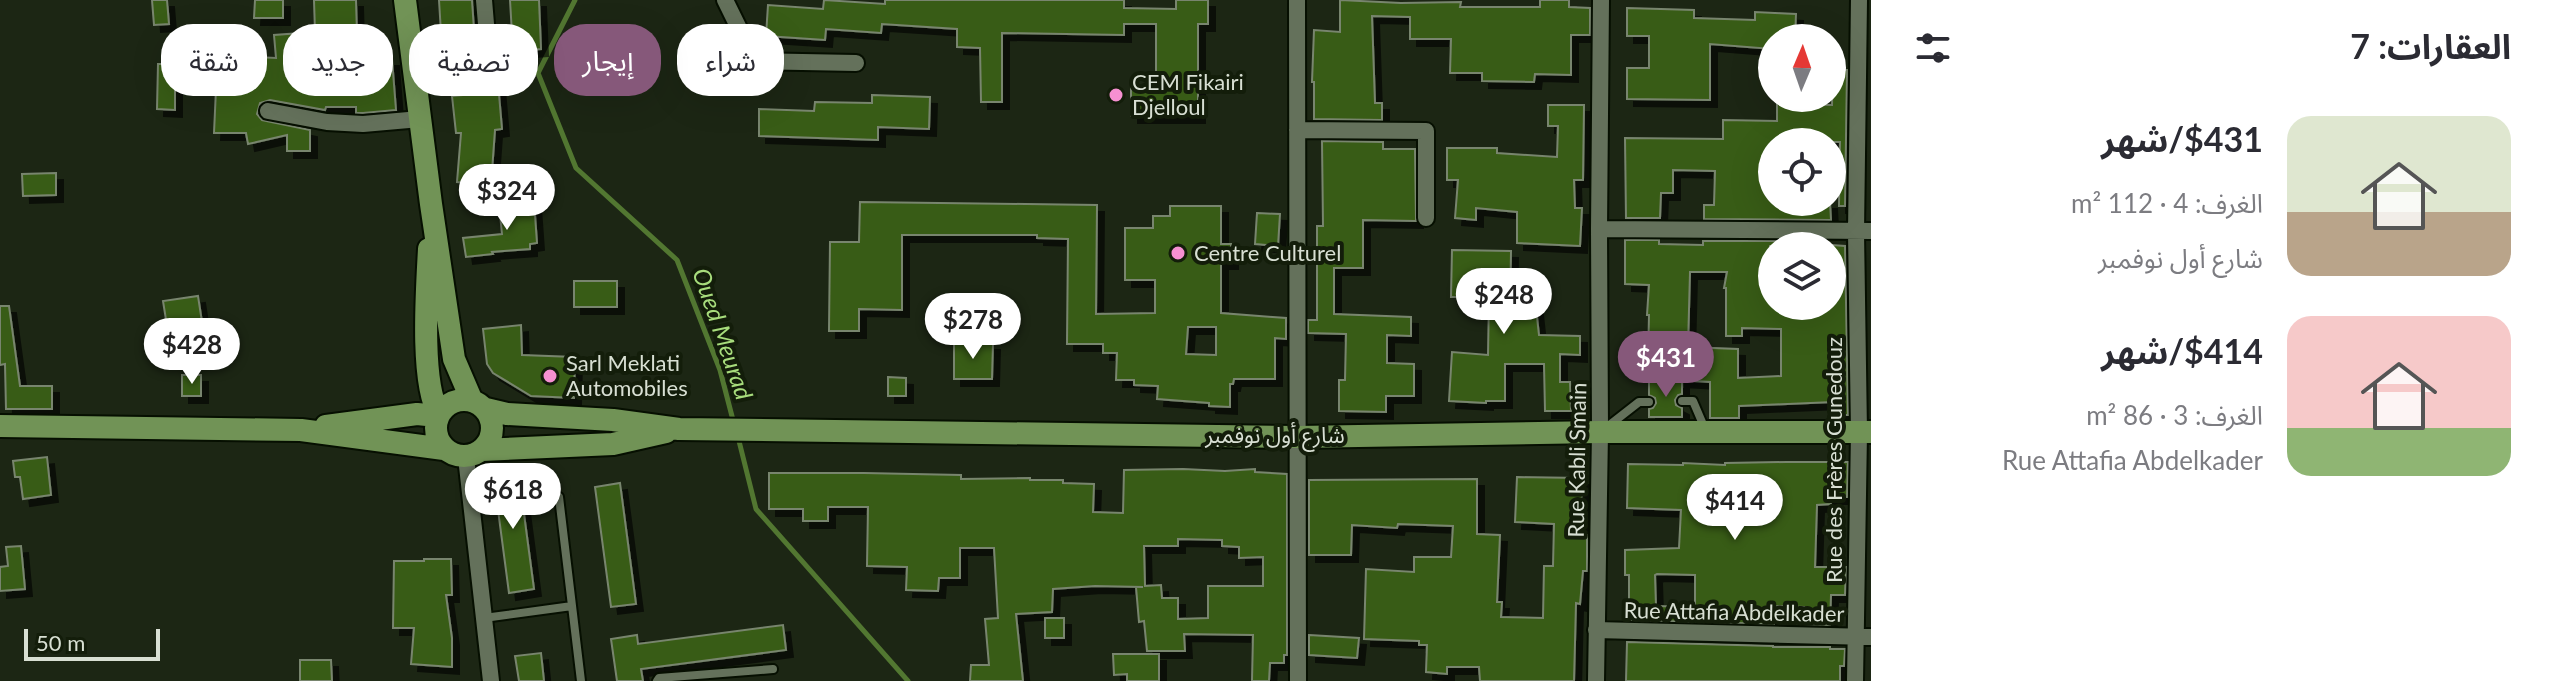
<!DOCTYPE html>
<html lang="ar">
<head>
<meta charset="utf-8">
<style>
  :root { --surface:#fff; --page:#f7f7f7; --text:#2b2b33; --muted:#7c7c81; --accent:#86587a }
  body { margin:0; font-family:Lato,"Noto Sans Arabic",sans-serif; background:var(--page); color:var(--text); direction:rtl; height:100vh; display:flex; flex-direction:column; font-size:30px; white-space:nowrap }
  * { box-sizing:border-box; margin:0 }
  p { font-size:26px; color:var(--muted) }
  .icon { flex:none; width:44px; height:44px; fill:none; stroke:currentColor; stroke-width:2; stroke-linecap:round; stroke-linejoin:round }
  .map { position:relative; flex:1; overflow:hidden; direction:ltr }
  .sheet { display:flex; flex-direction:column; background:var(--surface); width:680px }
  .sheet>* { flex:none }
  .top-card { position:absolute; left:24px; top:24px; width:760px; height:72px; direction:rtl; display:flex; gap:16px }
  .needle { width:52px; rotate:2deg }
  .fabs { position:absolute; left:1758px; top:24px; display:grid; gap:16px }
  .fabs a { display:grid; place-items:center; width:88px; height:88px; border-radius:50%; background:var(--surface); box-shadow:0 8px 32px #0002; font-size:40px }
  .scale { position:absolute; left:24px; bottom:20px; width:136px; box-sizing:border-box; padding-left:8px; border:4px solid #d8dfd3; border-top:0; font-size:22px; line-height:28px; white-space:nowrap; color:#d8dfd3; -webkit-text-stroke:6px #131d0a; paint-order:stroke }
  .price { position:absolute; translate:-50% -68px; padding:0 18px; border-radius:28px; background:#fff; color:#222; font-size:26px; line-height:52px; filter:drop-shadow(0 2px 4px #0008) }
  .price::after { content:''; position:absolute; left:50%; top:48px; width:24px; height:18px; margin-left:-12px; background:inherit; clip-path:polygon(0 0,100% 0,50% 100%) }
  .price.selected { background:var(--accent); color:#fff }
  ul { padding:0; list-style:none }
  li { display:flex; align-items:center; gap:24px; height:200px; padding:0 40px }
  li span { display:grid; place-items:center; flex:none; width:224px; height:160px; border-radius:24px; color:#555 }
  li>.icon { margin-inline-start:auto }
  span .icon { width:96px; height:96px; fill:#fffc; stroke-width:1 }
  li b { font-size:34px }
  h2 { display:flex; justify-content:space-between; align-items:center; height:96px; padding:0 40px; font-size:34px }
  .pill { padding:0 28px; border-radius:32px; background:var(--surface); box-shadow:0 8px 32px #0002; font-size:28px; line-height:72px }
  .pill.selected { background:var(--accent); color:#fff }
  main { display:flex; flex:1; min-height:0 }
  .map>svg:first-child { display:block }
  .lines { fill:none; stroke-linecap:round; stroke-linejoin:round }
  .stream { stroke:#527731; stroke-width:5 }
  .building { fill:#395c14; stroke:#78856e; stroke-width:2; fill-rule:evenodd; filter:url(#shadow) }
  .service-casing { stroke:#060f01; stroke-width:12 }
  .minor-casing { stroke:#060f01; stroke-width:20 }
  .primary-casing { stroke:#060f01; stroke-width:26 }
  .service { stroke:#64715b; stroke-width:8 }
  .minor { stroke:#64715b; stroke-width:16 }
  .primary { stroke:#719356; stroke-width:22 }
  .poi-dot { fill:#f690d1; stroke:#131d0a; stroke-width:3 }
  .labels { text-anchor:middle; stroke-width:8; stroke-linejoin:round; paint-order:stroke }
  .poi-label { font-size:22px; fill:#d8dfd3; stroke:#131d0a; text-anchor:start }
  .street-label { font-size:22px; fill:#d8dfd3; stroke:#131d0a }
  .water-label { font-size:24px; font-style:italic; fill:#a7dc7c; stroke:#131d0a }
</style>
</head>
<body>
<main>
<section class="sheet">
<h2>العقارات: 7<svg class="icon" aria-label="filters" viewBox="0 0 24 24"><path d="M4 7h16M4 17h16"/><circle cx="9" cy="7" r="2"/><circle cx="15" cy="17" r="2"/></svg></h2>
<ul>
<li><span style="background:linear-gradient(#dfe7d0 60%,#b9a48a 0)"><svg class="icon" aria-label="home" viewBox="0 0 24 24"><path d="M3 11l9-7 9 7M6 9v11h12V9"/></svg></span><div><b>$431/شهر</b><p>الغرف: 4 · 112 m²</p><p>شارع أول نوفمبر</p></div></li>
<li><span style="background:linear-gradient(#f6c9c9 70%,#8fb573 0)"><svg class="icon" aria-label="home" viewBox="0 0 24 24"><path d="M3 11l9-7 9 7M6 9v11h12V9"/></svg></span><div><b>$414/شهر</b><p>الغرف: 3 · 86 m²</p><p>Rue Attafia Abdelkader</p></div></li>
</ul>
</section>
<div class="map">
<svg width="1871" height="681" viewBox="0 0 1871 681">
  <defs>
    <filter id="shadow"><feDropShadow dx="7" dy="7" stdDeviation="0" flood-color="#0009"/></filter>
  </defs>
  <rect width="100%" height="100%" fill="#1c2614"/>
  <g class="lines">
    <path class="stream" d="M575,0L538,73L576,168L677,260L720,370L734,424
      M738,437L756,509L908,681"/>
  </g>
  <path class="building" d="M152,0H167L169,24L154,25Z
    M255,0H283V18H254Z
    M314,0H356L357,34L378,33L379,59H392L396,110L363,113H356V107H326L325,110L270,100L260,103L257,114L262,120L310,130V151H287V135L248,144L246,133H214L216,89H226V60H256V57L276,58L274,35L315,32Z
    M439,0H472L475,45L442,49Z
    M510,0H539L541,49L513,51Z
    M824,0L885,4V0H1124V8L1176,9V0H1208V24H1198V116H1131V88H1156V24H1124V35L1002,33V102H981L980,48L957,47V29L882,24L881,33L826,29L825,40L766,36L768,5L823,9Z
    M1340,0L1401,3L1461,2L1460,7H1540V0H1569V7L1590,8V35H1571V75L1535,74L1534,82L1482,81V73H1450L1451,39H1410V17L1372,16L1375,103H1382V120L1314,119V82H1312L1314,30L1340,32Z
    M1627,8L1694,10V18L1755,20V12L1796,14L1795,38H1772V49L1710,44V100L1627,99V68H1649V36H1627Z
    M158,64H175V110L157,109Z
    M1833,70H1847L1845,206H1839L1840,142H1772V202H1830L1831,220L1704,219V205H1714L1715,171L1673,170V193H1661L1660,218H1626L1625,138L1723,139V120L1777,121V104L1832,105Z
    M498,83L502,129L495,130L491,185L457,182L461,133H456L452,96L484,93L483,84Z
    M872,95L930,97L929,129L878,127V140L759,136V109L814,111L815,102L872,103Z
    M1548,105H1584L1583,180H1574L1575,208H1582L1580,246L1517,243V212L1476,208V220L1455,218L1458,180H1447V148H1497V153L1557,157L1558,126H1548Z
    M1322,141L1383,142V149H1415L1416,221L1363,220V268H1334V314L1411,317V336L1387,335V363L1414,364V396H1386V412L1339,411V380H1345L1346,334L1308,333V320H1317V226H1323Z
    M56,173V195L23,196L22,174Z
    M534,201L537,243L530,244V249L492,252L493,254L466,257L463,238L502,234L499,204Z
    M860,202L1097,205L1096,314L1155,313V280H1125V228H1153V216H1170V206H1221V244H1231V262H1221V313L1286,318V339L1275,338V379H1234L1233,384H1230V407L1209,406V403L1157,399L1158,386L1134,385V380H1116L1117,353H1103V344H1067L1068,239L1037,238V235H902V310L859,309V331H829L830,242H859ZM1188,327H1216V355L1186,354Z
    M1257,213L1280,214L1278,246L1255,244Z
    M1625,240H1659V244L1703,245V241H1776L1775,246H1770L1772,306H1832V245L1845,246L1848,415H1834L1833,402L1739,406V418H1710V382L1678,380V362L1648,360L1649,315H1647L1649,285L1625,284ZM1690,272H1727L1724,288H1726V336H1742V328L1781,329V376L1738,378V349L1688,347Z
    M1452,250L1511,251L1510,310L1536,308L1539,335L1580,336V355L1560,354V382H1570L1571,411H1545L1544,364H1505V401H1486V403L1449,401L1452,352L1488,355L1489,297H1451Z
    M574,281H617V307H574Z
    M198,296L202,322L167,326L163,301Z
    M0,306H9L20,386H52V409H6L5,364L0,365Z
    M521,325L522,355L575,357L574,398L531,396L493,373L487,364L483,329Z
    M954,342L993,343L992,379H954Z
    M182,375H201V396H182Z
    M888,377L906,378V396H888Z
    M1649,382H1682V394L1678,395L1675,400L1676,405L1682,408V417H1649V409L1653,408L1656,403L1655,398L1649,395Z
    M47,457L51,495L23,499L20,477H15L13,461Z
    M1787,462H1848L1847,497H1830L1831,504L1817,505L1815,567H1846L1845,595H1831L1830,625L1804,624V607L1774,606V624L1624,620L1625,609H1629V575H1625V550L1679,548L1681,510L1627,508L1628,464L1683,465V463L1725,465V463ZM1657,574L1695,575V607L1656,606L1655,575Z
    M518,469L534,589L509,593L493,472Z
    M1183,469L1225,471L1255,469V472L1287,474V655H1284V663H1270L1269,681H1252L1253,635L1184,634L1185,651H1147L1144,621L1139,622L1136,587H1143L1095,586L1053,589L1052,612L1016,614L1023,681H970L971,665H989L985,619L998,618L994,548H960V578H939L938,591L906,590L907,567L867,566L868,507H828V521H803V509H769V473H864L961,475V479L1030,478V480H1063V483L1094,484L1093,512L1123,513L1124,470ZM1178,539L1222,540V546L1239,547V558L1263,557V586H1208V618L1178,619V598H1162L1161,585L1145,586L1144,546H1178Z
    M1517,477L1582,478V535H1587V571H1583L1580,604L1576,603L1574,681H1480L1479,667H1447V674L1426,672L1427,645H1419V641L1364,639L1366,569L1414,572V557H1451L1453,526L1398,524L1397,528L1352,525L1351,555H1309V480L1477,479V534L1500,535L1497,602H1502L1501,617L1543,618L1544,566H1553L1554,524L1515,522Z
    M620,483L636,604L611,607L595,487Z
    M21,546L25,589L0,591V567L8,566L6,547Z
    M424,559H451L452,595H446L452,638V667L411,664L414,628H393L394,561H424Z
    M1045,618H1064V638H1045Z
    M783,625L786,650L641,669L643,681H617L611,639L637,635L638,644Z
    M1309,635L1359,638L1357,658L1309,655Z
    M1627,642L1773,646V647H1830V649H1845L1844,666H1840V681H1626Z
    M541,653L544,681H519L515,656Z
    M1113,654H1159V681H1127V674L1114,675Z
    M300,660H331L332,681H300Z"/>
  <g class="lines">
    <g class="service-casing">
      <path id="service" d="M1682,401H1693L1705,429
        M1607,427L1639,402H1649
        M559,497L581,681
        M484,618L572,606
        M657,681L659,678L773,669"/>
    </g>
    <g class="minor-casing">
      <path id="minor" d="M725,0L755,61L856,63
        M1297,0L1298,681
        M413,63L480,56L488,48L484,0
        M268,111L327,122L363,124L420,119
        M1297,130L1426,131V218
        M1599,229L1871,231
        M466,457L491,681
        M1596,630L1871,637
        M1596,681L1600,432L1599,229L1601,0
        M1855,681L1859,432L1856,232L1859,0"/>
    </g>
    <g class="primary-casing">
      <path id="primary" d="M405,0L431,204L454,359L472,401
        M429,249C427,288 420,383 439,414
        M436 428a28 28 0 1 1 56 0a28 28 0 1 1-56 0Z
        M486,409L507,414L613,420L679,429L1298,437L1600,432H1871
        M0,426L301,430L444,449
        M326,426L417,414L437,416
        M482,450L613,444L666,432"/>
    </g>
    <use href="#service" class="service"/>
    <use href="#minor" class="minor"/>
    <use href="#primary" class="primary"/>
  </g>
  <g class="poi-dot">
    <circle cx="1116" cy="95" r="8"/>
    <circle cx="1178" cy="253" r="8"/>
    <circle cx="550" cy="376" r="8"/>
  </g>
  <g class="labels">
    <g class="poi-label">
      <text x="1132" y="90">CEM Fikairi<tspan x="1132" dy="25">Djelloul</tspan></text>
      <text x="1194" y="261">Centre Culturel</text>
      <text x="566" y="371">Sarl Meklati<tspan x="566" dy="25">Automobiles</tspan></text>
    </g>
    <g class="street-label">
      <text x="1275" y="443">شارع أول نوفمبر</text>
      <text transform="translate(1577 460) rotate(-89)" y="8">Rue Kabli Smain</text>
      <text transform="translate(1834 460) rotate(-90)" y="8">Rue des Frères Gunedouz</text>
      <text transform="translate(1734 612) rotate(1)" y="8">Rue Attafia Abdelkader</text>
    </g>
    <g class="water-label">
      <text transform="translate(722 334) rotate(71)" y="8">Oued Meurad</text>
    </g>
  </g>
</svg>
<div class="fabs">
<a><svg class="needle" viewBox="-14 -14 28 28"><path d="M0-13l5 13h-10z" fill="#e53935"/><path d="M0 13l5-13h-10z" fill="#7c7c81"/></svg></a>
<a><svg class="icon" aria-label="locate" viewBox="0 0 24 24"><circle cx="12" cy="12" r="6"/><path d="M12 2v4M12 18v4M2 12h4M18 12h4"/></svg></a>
<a><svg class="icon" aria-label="layers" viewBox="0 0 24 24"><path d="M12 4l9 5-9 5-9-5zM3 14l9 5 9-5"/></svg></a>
</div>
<div class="scale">50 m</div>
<b class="price" style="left:507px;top:232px">$324</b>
<b class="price" style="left:1504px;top:336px">$248</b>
<b class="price" style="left:973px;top:361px">$278</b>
<b class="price" style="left:192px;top:386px">$428</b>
<b class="price selected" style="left:1666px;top:399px">$431</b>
<b class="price" style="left:513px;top:531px">$618</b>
<b class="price" style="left:1735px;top:542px">$414</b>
<div class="top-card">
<a class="pill">شراء</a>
<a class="pill selected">إيجار</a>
<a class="pill">تصفية</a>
<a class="pill">جديد</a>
<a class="pill">شقة</a>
</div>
</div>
</main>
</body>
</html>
